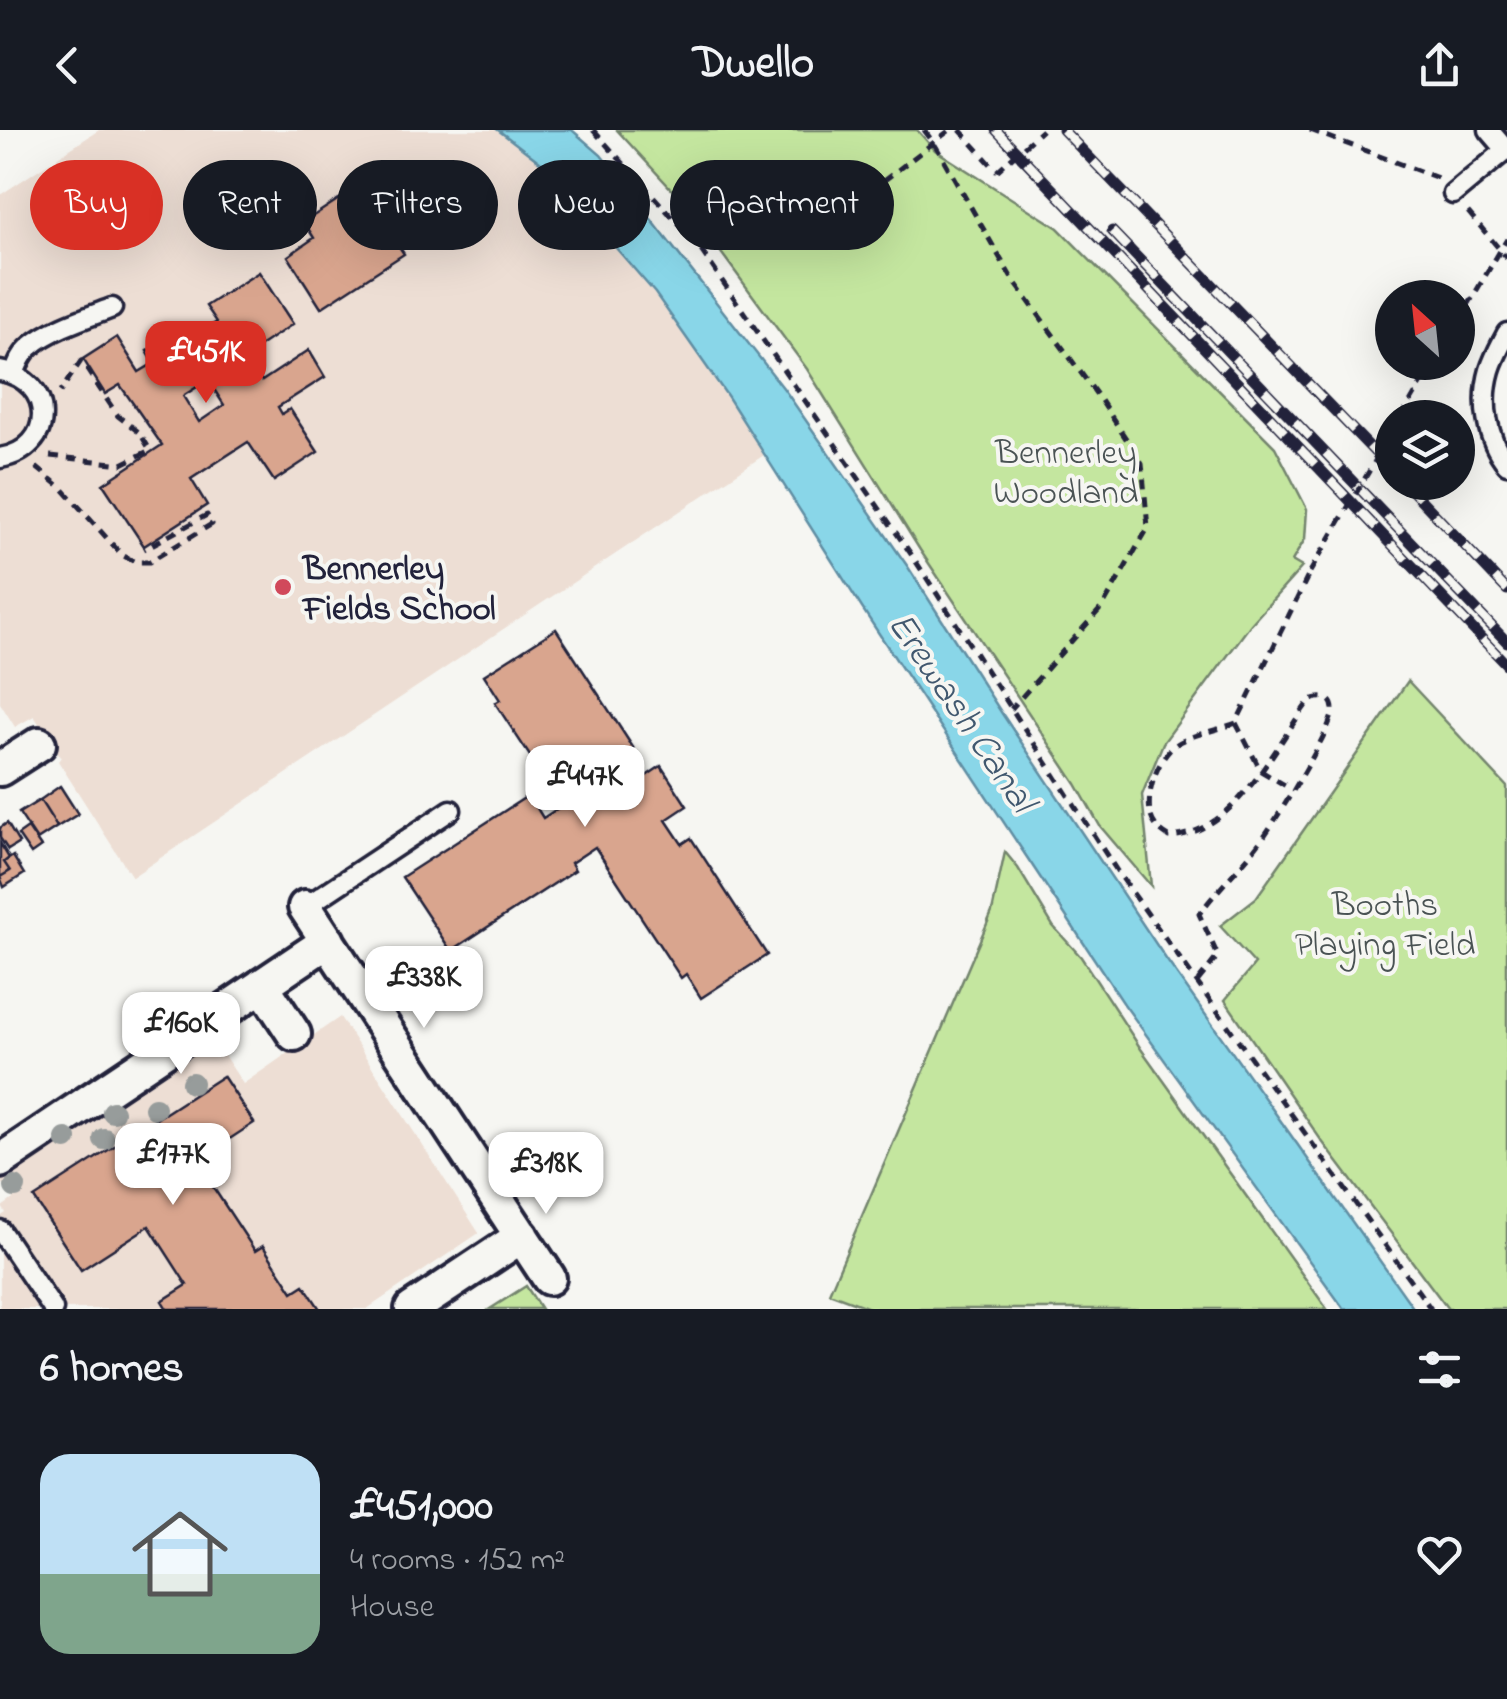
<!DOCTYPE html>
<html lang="en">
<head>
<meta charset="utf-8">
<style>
  :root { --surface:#171b24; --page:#242831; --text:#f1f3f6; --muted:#9ea1a6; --accent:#d93025 }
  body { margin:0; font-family:"Indie Flower",sans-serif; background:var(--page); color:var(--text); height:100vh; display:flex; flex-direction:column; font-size:38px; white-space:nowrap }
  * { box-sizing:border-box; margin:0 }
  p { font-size:32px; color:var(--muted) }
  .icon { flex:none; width:55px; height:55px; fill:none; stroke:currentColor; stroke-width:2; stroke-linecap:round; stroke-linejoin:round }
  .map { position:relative; height:1179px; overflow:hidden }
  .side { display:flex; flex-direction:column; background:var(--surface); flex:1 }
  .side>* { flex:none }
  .top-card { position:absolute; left:30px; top:30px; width:1000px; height:90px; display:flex; gap:20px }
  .needle { width:65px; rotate:333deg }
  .buttons { position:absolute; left:1375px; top:150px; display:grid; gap:20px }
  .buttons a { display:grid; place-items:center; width:100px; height:100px; border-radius:50%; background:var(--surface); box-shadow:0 10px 40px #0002; font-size:50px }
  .price { position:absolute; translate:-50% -85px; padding:0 22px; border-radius:20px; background:#fff; color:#222; font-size:32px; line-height:65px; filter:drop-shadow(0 2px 5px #0008) }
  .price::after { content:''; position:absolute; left:50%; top:60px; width:30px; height:22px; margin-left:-15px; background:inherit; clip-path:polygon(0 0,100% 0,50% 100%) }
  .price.current { background:var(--accent); color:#fff }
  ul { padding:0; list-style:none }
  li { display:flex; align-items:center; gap:30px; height:250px; padding:0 40px }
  li span { display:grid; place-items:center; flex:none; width:280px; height:200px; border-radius:30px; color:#555 }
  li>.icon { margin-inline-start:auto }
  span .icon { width:120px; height:120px; fill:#fffc; stroke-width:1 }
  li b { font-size:42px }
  h2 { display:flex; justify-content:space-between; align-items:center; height:120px; padding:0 40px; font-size:42px }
  .tag { padding:0 35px; border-radius:45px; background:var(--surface); box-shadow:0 10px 40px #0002; font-size:35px; line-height:90px }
  .tag.current { background:var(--accent); color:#fff }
  header { display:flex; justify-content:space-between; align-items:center; height:130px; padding:0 40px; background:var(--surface); font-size:45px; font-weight:800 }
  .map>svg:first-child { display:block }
  .built { fill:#edded4 }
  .green { fill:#c4e69f; stroke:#73846d; stroke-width:2.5 }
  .water { fill:#89d6e8; stroke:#608ea3; stroke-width:2.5 }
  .building { fill:#d9a58e; stroke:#22223b; stroke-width:2.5; fill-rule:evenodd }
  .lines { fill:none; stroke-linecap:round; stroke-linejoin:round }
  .lane-casing { stroke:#22223b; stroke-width:25 }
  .street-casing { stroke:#22223b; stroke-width:40 }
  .path { stroke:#22223b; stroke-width:5; stroke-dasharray:10 8; stroke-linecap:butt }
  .lane { stroke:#f6f6f2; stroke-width:18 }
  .street { stroke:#f6f6f2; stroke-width:32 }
  .rail-casing { stroke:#22223b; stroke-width:11 }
  .rail { stroke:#f6f6f2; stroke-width:8; stroke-dasharray:22; stroke-linecap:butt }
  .path-bridge { stroke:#22223b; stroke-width:5; stroke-dasharray:10 8; stroke-linecap:butt }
  .tree { fill:#979c9b }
  .poi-dot { fill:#d1495b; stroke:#f6f6f2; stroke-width:4 }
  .labels { text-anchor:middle; stroke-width:8; stroke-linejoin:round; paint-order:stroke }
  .park-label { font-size:35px; fill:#4a5354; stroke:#f6f6f2 }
  .poi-label { font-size:35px; font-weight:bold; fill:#22223b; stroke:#f6f6f2; text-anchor:start }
  .water-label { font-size:38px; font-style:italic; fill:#41586f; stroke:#f6f6f2 }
</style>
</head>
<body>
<header><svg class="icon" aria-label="back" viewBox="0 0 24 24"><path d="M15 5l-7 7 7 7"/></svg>Dwello<svg class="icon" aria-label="share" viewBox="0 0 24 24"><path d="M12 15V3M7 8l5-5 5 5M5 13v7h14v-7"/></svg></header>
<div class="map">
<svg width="1507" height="1179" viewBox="0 0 1507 1179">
  <rect width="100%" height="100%" fill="#f6f6f2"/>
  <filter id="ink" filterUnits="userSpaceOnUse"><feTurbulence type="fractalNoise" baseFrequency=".01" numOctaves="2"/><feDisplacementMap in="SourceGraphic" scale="20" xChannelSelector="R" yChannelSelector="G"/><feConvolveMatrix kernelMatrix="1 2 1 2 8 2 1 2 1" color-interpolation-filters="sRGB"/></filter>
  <g filter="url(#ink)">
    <path class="built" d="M99,0H498L545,36L655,163L728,267L764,325L132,747L58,631L61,627L34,586L15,597L0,573V65Z
      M340,887L479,1103L367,1179H0V1087L6,1083L2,1077L13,1069L0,1049L211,905L243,954Z"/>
    <path class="green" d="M617,0H917L935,20L1058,98L1275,317L1307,379L1305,409L1292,431L1302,437L1251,494L1163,613L1142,665L1151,756L1100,696L1076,654L920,420L807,239L686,75Z
      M1408,551L1507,657V1179H1448L1321,1010L1225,870L1255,834L1220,796L1256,768Z
      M1005,722L1018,738L1053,796L1081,827L1141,919L1327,1179H872L829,1163L992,782Z
      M526,1156L541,1179H490Z"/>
    <path class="water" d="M498,0H572L601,25L784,259L908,437L1001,582L1166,829L1414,1179H1344L1124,874L862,478L728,267L655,163L545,36Z"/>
    <path class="building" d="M383,64L402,92L389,101L404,124L321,178L288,126L314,108L304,92L339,69L349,85Z
      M259,142L293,194L245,226L262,251L309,220L325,247L278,277L282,284L290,279L318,322L274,351L248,312L191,349L207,375L144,416L103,354L162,315L120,255L105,264L83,229L117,207L139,242L154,233L147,221L190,195L196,204L217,192L206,176ZM208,250L224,275L199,292L183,266Z
      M556,499L634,619L618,630L633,655L661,636L687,676L666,690L682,714L691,708L767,825L701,868L686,844L681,848L595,717L571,733L575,740L451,821L402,747L529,665L543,688L575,667L571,662L559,670L495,573L500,570L484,545Z
      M60,656L78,684L57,697L40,670Z
      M40,670L57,697L37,710L19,683Z
      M7,693L19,713L8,720L0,708V698Z
      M28,698L41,717L31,724L18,705Z
      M0,713L9,728L4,732L10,741L0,747Z
      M13,726L24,744L4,757L0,747L10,741L4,732Z
      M223,946L254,993L196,1031L255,1121L263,1116L293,1162L304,1155L320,1179H167L162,1171L187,1155L149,1096L81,1140L34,1068Z"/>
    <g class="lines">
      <g class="lane-casing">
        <path id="lane" d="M1489,0L1507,21
          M1453,64L1506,20
          M1507,203C1501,215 1494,227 1490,240C1481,271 1486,309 1507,334
          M0,241C56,251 56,319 0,328
          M14,244C18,234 22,223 31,216C50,199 88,187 112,178
          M305,777L451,680
          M0,1100L53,1179"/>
      </g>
      <g class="street-casing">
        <path id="street" d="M0,639L39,614
          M305,777L549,1148
          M262,855L294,904
          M0,1031L328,811
          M412,1179L522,1106"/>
      </g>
      <path class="path" d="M593,0L696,113L913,427L1117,741L1431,1179
        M924,0L934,13L1011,147L1100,269L1142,333L1148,398L1103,476L1011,579
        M960,0L997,41
        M1310,0L1438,48
        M1468,82L1507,128
        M696,113L758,98L882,52L950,0
        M1401,288L1434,232
        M50,326L122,334L150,320L140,303L118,286L81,231L60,262
        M36,337L63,359L122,425L135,432H149L212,394L207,385L144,419
        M1236,593L1261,641L1293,660
        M1198,851L1218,826L1199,784C1218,759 1240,738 1259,713C1273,696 1335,595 1333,579C1332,565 1319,567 1310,570C1273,618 1237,703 1169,707C1159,701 1152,694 1150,682C1146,660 1160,621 1182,611C1198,603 1218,600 1236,593L1310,442"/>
      <use href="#lane" class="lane"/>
      <use href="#street" class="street"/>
      <g class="rail-casing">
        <path id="rail" d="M996,0L1507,535
          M1063,0L1392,340
          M1112,101L1507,512
          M1404,352L1507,460"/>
      </g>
      <use href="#rail" class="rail"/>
      <path class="path-bridge" d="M997,41L1042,0
        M1458,192L1507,109
        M1310,442L1392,302"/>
    </g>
    <g class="tree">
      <circle cx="192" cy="953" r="11"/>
      <circle cx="155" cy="978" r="11"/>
      <circle cx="113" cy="982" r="11"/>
      <circle cx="66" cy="1009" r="11"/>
      <circle cx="104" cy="1009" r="11"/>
      <circle cx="15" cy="1057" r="11"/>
    </g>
  </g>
  <circle class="poi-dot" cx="283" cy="457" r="10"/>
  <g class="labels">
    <g class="park-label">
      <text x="1066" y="333">Bennerley<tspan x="1066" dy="40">Woodland</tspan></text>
      <text x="1385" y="785">Booths<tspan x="1385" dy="40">Playing Field</tspan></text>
    </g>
    <g class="poi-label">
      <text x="303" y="449">Bennerley<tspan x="303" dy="40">Fields School</tspan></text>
    </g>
    <g class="water-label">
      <text transform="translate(963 581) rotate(56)" y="13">Erewash Canal</text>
    </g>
  </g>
</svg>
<div class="buttons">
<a><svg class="needle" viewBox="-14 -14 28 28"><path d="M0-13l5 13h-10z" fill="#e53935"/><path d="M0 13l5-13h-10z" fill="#9ea1a6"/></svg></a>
<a><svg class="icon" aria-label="layers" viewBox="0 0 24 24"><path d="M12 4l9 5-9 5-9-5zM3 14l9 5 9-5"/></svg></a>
</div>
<b class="price current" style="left:206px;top:276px">£451K</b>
<b class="price" style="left:585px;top:700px">£447K</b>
<b class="price" style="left:424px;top:901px">£338K</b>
<b class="price" style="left:181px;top:947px">£160K</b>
<b class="price" style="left:173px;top:1078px">£177K</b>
<b class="price" style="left:546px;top:1087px">£318K</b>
<div class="top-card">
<a class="tag current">Buy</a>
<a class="tag">Rent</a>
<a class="tag">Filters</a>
<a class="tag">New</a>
<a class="tag">Apartment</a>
</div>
</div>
<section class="side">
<h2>6 homes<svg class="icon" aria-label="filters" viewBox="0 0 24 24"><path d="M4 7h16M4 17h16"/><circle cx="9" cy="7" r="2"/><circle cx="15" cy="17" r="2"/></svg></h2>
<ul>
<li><span style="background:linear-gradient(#bfe0f5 60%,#7fa58c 0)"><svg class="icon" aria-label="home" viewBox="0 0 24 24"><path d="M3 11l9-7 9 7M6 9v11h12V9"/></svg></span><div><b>£451,000</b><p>4 rooms · 152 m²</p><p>House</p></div><svg class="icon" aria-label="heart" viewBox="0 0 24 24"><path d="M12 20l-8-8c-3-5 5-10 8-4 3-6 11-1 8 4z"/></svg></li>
</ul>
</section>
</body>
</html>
